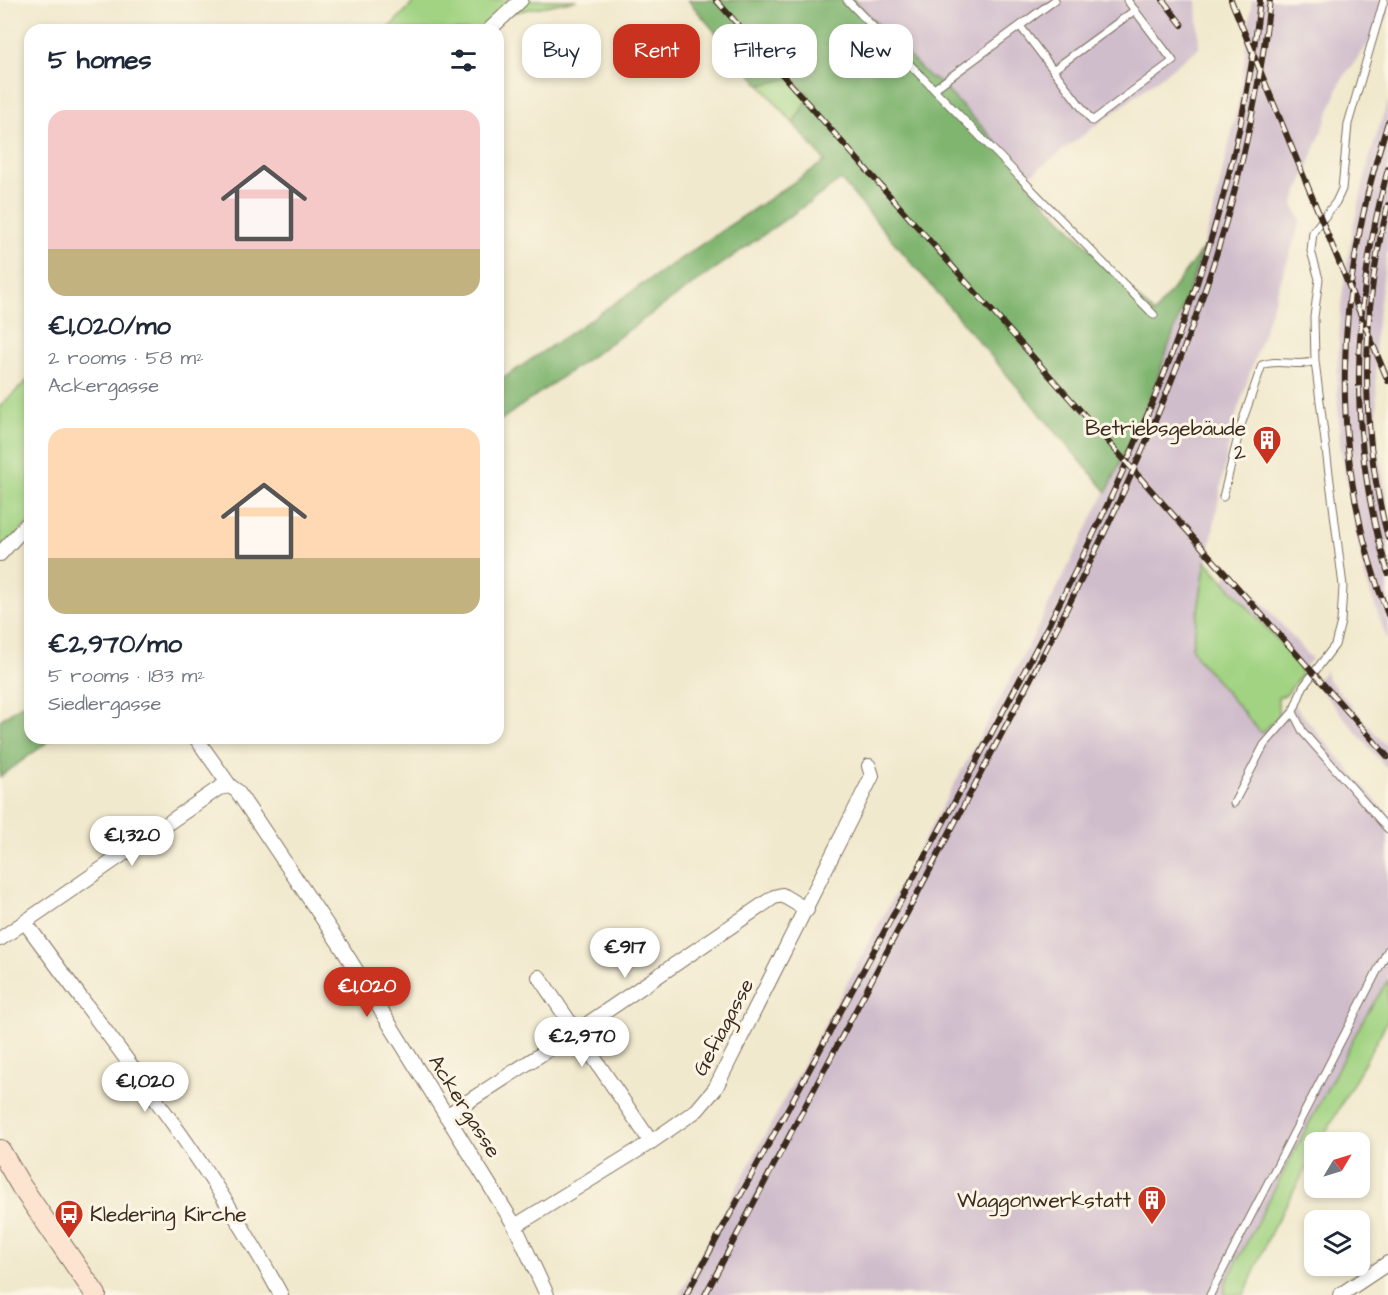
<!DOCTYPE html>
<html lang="en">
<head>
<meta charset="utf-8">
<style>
  :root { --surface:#fff; --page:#f2f2f3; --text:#1f2937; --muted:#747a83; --accent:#c8321e }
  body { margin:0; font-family:"Architects Daughter",sans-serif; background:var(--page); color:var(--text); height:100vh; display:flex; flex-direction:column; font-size:22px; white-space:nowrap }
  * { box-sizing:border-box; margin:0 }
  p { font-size:20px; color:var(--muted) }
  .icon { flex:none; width:33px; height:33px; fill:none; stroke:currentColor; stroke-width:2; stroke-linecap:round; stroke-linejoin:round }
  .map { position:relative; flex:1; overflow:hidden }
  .drawer { position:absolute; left:24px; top:24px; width:480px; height:720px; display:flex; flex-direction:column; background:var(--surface); border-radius:18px; box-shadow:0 3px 9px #0003 }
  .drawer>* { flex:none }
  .banner { position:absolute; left:522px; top:24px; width:570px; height:54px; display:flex; gap:12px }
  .needle { width:39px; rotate:52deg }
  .controls { position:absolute; left:1304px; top:1132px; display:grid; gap:12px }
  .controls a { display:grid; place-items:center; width:66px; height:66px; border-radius:12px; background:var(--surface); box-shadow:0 3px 9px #0003; font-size:30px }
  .price { position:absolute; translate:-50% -51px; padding:0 14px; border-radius:21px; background:#fff; color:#222; font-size:20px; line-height:39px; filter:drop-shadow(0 2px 3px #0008) }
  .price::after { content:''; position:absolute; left:50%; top:36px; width:18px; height:14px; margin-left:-9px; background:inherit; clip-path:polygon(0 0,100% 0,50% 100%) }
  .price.on { background:var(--accent); color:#fff }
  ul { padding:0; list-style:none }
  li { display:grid; align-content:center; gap:12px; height:318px; padding:0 24px }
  li span { display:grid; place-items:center; height:186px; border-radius:18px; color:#555 }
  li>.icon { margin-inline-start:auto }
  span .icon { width:108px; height:108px; fill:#fffc; stroke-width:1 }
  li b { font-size:26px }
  h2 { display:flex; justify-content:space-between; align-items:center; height:72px; padding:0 24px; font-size:26px }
  .chip { padding:0 21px; border-radius:18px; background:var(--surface); box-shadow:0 3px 9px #0003; font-size:21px; line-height:54px }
  .chip.on { background:var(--accent); color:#fff }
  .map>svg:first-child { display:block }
  .industrial { fill:#d0bdcc }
  .green { fill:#a1d382; stroke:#6e7e50; stroke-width:1.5 }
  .forest { fill:#80b570; stroke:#5e7047; stroke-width:1.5 }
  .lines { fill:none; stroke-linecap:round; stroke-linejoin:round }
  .lane-casing { stroke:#7b6d5b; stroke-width:9 }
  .street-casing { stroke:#7b6d5b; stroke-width:16 }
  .secondary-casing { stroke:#7b6d5b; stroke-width:22 }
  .lane { stroke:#fff; stroke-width:7 }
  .street { stroke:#fff; stroke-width:14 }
  .secondary { stroke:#fde4d1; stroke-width:20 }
  .rail-casing { stroke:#3b2a1e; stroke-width:6 }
  .rail { stroke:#fcf5e5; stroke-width:4; stroke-dasharray:11; stroke-linecap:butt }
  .labels { text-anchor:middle; stroke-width:6; stroke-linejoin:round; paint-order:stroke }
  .poi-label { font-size:21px; fill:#3b2a1e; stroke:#fcf5e5; text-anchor:end }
  .street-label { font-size:21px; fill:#3b2a1e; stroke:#fcf5e5 }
</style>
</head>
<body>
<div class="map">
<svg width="1388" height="1295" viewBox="0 0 1388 1295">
  <rect width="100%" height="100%" fill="#fcf5e5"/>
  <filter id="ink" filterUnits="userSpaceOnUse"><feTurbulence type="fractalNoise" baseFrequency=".0167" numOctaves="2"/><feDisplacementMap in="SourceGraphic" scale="12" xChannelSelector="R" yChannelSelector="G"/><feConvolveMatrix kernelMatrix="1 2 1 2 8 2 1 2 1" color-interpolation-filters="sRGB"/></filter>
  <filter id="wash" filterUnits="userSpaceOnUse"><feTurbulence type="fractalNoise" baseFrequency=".008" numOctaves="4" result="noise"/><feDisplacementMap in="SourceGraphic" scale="24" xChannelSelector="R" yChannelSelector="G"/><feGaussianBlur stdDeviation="1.35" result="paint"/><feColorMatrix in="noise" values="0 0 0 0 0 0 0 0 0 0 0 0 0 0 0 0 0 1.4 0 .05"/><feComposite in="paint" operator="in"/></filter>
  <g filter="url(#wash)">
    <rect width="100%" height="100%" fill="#f1e9cd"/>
    <path class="industrial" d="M854,0H1197L1199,48L1029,176L936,79L929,77Z
      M1252,0H1388V16L1341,81L1293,205L1301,220L1231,430L1192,648L1197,658L1261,732L1290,700L1388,815V980L1363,1020L1225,1284V1295H679L1028,647L1129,444L1178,324L1213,214L1240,96Z
      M1388,100V246L1375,336L1378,443L1388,514V642L1365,578L1340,446L1337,384L1341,303L1353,228L1370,157Z
      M1231,567L1312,659L1301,672L1298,664L1223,582Z
      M1326,670L1327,678L1388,748V770L1315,683Z"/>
    <path class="green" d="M416,0H577L505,14L489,30H387Z
      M792,77L810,97L793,123L760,85Z
      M30,378V521L0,554V406Z
      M1206,561L1298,663L1301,675L1286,695L1278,697C1279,724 1278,716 1261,733L1197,658L1192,648Z
      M1388,980V1020L1320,1143H1314V1154L1271,1232L1244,1295H1225V1284L1363,1020Z"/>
    <path class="forest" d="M688,0H854L929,77L936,79L1029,176L1028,185L1154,314L1204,247L1153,390L1107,492L841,180L498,422V382L825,161L793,123L810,96L792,78L760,85Z
      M30,699V738H53L0,777V720Z"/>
  </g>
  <g filter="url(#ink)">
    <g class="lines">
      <g class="lane-casing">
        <path id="lane" d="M847,0L1154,315
          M1384,0L1348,124L1342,189L1336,202L1313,232L1311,251L1319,279L1314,317L1315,361L1343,586L1341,622L1335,645L1303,687L1293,712L1303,732L1388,829
          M1020,26L1092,121L1173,61L1127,0
          M1053,70L1135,10
          M934,89L1055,0
          M1223,497L1241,425L1262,365C1279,358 1297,368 1315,361
          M1234,803L1264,745L1293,712
          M1210,1295L1388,950"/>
      </g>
      <g class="street-casing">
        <path id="street" d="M489,30L521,0
          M0,554L30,521
          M196,738L230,786L237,791L341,946L515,1226L547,1295
          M25,922C113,1044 210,1162 281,1295
          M0,939L219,788L230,786
          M539,977L651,1142
          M446,1116L577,1031L774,897L782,895L807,910
          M515,1226L651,1142L697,1110L715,1089L872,776L869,766
          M1340,1295L1388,1263"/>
      </g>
      <g class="secondary-casing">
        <path id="secondary" d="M0,1150L21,1186L96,1295"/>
      </g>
      <use href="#lane" class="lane"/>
      <use href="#street" class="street"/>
      <use href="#secondary" class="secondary"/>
      <g class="rail-casing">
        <path id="rail" d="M716,0L1388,757
          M1163,0L1182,25
          M1231,0L1388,381
          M1388,122C1336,283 1325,455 1388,615
          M1388,169C1352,302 1347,440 1388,573
          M1388,205C1360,311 1360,432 1388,538
          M686,1295C780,1123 874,952 967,779C1099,533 1231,283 1260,0
          M705,1295C792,1133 876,971 962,809C1102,543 1236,305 1270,0"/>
      </g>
      <use href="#rail" class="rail"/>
    </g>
  </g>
  <defs>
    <g id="building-pin" transform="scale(1.5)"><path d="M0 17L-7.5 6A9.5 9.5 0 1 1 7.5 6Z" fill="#c8321e" stroke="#fcf5e5"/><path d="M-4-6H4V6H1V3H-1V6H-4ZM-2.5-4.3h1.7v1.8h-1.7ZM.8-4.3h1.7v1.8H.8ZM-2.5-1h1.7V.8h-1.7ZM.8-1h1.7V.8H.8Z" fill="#fff"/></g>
    <g id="bus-pin" transform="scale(1.5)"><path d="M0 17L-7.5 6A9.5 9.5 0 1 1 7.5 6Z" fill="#c8321e" stroke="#fcf5e5"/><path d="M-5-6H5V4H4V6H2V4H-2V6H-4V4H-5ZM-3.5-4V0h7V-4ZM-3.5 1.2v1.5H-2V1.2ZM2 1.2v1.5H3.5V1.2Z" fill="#fff"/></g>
  </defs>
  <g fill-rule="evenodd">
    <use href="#building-pin" x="1267" y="440"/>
    <use href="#building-pin" x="1152" y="1200"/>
    <use href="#bus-pin" x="69" y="1214"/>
  </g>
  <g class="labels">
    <g class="poi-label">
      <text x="1246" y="435">Betriebsgebäude<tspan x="1246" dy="24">2</tspan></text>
      <text x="1131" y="1207">Waggonwerkstatt</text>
      <text x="90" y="1221" text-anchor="start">Kledering Kirche</text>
    </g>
    <g class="street-label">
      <text transform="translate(723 1027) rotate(-62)" y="7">Gefiagasse</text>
      <text transform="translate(465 1106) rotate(58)" y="7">Ackergasse</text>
    </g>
  </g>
</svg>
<div class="controls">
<a><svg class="needle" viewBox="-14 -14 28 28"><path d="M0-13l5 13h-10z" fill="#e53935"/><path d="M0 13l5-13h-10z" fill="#747a83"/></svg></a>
<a><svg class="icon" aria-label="layers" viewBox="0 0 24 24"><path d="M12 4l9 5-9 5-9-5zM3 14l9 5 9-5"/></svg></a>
</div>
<b class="price" style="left:132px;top:867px">€1,320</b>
<b class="price" style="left:625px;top:979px">€917</b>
<b class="price on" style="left:367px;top:1018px">€1,020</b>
<b class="price" style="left:582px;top:1068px">€2,970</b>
<b class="price" style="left:145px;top:1113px">€1,020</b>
<div class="banner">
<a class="chip">Buy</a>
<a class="chip on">Rent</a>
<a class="chip">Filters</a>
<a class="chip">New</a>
</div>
<section class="drawer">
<h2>5 homes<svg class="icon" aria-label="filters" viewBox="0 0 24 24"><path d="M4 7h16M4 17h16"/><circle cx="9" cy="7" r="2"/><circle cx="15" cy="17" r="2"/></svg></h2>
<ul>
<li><span style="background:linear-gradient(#f6c9c9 75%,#c2b280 0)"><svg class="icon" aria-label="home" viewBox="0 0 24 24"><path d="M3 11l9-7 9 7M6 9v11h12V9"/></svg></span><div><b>€1,020/mo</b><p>2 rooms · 58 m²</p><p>Ackergasse</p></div></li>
<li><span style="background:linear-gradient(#ffd9b3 70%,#c2b280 0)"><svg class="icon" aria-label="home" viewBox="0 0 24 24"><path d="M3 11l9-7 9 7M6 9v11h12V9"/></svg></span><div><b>€2,970/mo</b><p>5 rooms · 183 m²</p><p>Siedlergasse</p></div></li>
</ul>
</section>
</div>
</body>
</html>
